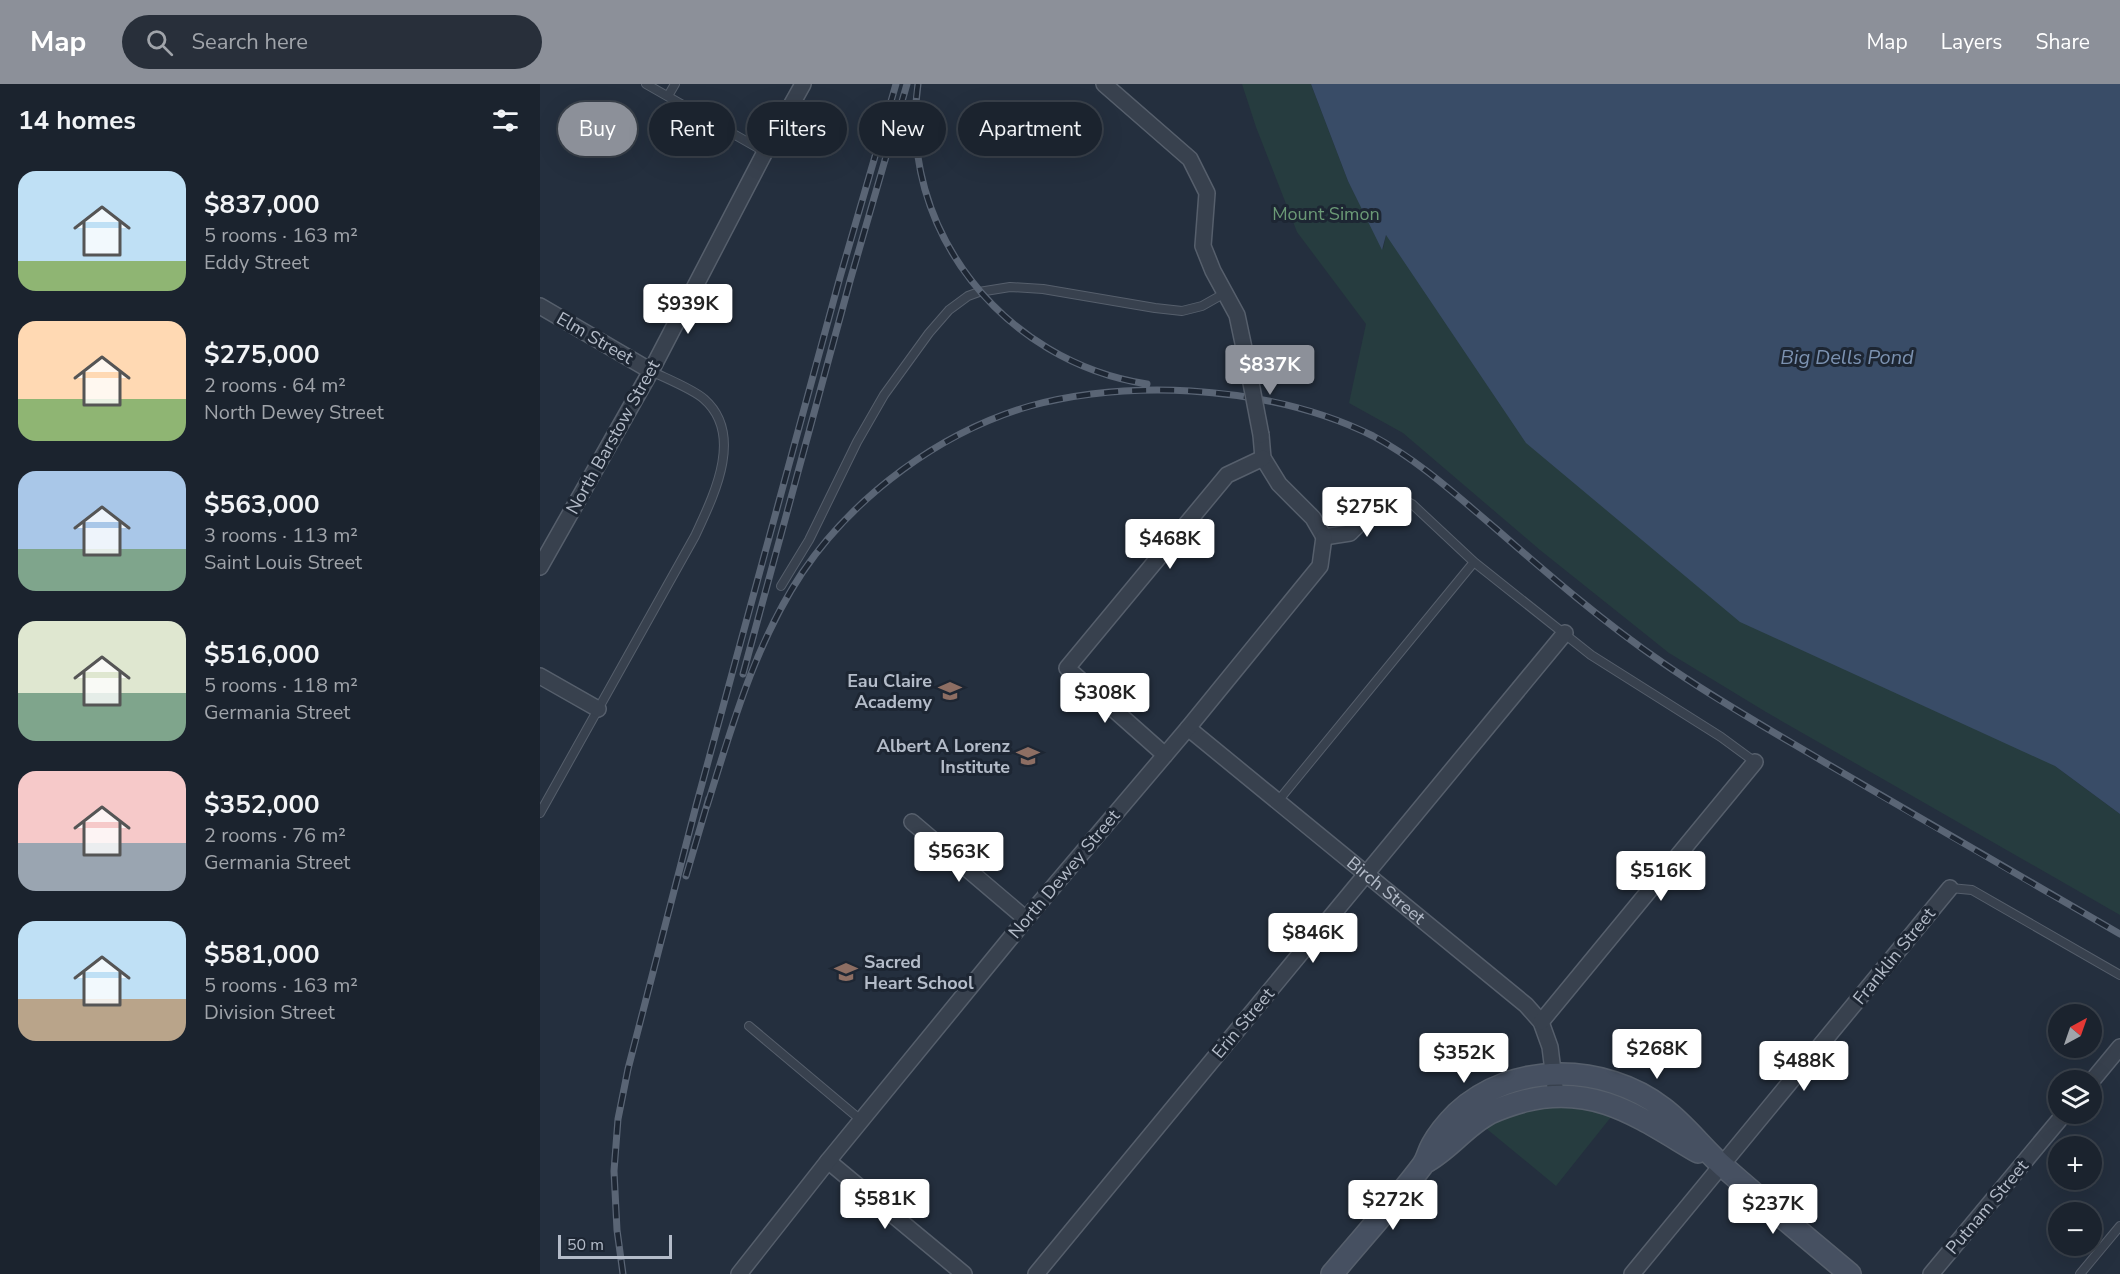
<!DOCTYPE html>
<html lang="en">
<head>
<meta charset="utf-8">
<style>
  :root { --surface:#1b232e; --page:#282f3a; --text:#f1f3f6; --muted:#a0a4aa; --line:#39404a; --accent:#8c9099 }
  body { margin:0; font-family:"Nunito Sans",sans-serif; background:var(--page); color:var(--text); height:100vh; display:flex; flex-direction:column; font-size:22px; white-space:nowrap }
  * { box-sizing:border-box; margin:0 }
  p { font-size:20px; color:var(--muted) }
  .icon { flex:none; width:33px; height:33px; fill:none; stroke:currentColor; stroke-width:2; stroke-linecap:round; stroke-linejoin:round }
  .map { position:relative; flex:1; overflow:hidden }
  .side { display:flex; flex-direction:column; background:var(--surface); width:540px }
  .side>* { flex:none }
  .banner { position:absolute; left:18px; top:18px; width:570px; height:54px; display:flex; gap:12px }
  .needle { width:39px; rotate:40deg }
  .controls { position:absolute; left:1508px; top:920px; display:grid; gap:12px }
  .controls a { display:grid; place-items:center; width:54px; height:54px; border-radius:50%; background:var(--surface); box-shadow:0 6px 24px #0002,0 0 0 2px var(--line); font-size:30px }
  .scale { position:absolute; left:18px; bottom:15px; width:114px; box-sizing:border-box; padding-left:6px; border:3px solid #b4bcc9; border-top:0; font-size:16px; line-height:21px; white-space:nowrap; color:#b4bcc9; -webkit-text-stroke:4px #1d2633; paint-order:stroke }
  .price { position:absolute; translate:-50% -51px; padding:0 14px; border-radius:6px; background:#fff; color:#222; font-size:20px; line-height:39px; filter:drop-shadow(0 2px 3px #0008) }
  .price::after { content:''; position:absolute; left:50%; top:36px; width:18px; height:14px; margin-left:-9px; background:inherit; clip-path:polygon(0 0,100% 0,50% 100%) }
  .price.active { background:var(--accent); color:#fff }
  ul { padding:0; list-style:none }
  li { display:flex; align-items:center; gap:18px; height:150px; padding:0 18px }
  li span { display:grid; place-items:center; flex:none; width:168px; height:120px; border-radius:18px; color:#555 }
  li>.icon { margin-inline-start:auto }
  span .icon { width:72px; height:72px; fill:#fffc; stroke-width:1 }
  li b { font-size:26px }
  h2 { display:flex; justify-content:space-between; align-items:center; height:72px; padding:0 18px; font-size:26px }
  .pill { padding:0 21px; border-radius:27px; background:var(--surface); box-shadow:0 6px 24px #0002,0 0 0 2px var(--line); font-size:21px; line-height:54px }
  .pill.active { background:var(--accent); color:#fff }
  header { display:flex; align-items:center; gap:36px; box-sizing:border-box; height:84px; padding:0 30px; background:var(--accent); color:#fff }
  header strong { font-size:28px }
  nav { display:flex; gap:33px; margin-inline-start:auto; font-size:21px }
  .search { width:420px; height:54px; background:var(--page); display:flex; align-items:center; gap:15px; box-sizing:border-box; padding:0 21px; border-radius:33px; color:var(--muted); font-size:22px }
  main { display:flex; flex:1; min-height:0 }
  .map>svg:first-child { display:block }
  .green { fill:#263c3f }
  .water { fill:#394c67 }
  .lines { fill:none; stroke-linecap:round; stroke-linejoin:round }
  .service-casing { stroke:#565f6c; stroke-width:10 }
  .minor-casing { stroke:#565f6c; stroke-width:18 }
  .secondary-casing { stroke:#565f6c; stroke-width:24 }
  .service { stroke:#38414e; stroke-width:8 }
  .minor { stroke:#38414e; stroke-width:15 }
  .secondary { stroke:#465061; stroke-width:21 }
  .rail-casing { stroke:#5a6575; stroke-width:7 }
  .rail { stroke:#1d2633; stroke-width:4.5; stroke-dasharray:14; stroke-linecap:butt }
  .minor-bridge-casing { stroke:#565f6c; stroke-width:18; stroke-linecap:butt }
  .minor-bridge { stroke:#38414e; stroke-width:15 }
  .labels { text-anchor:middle; stroke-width:6; stroke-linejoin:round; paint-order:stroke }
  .park-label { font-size:18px; fill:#6b9a76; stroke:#1d2633 }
  .street-label { font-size:18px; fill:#b4bcc9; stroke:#1d2633 }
  .poi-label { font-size:18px; font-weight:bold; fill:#b4bcc9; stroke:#1d2633; text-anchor:end }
  .water-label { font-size:20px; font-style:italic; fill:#7c92b1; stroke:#1d2633 }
</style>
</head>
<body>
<header>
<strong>Map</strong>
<div class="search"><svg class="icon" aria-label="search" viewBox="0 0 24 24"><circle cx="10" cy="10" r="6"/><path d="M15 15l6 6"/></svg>Search here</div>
<nav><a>Map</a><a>Layers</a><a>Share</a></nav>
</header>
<main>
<section class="side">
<h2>14 homes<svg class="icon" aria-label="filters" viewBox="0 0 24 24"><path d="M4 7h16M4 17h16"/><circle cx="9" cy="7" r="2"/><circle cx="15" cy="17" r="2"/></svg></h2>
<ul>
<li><span style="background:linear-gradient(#bfe0f5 75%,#8fb573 0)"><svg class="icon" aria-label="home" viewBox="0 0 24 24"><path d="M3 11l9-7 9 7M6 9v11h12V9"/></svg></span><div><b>$837,000</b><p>5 rooms · 163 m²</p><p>Eddy Street</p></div></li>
<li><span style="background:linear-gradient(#ffd9b3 65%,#8fb573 0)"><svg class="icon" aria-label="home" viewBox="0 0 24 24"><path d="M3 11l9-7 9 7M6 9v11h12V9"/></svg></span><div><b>$275,000</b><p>2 rooms · 64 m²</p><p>North Dewey Street</p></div></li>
<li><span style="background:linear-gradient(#a9c7e8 65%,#7fa58c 0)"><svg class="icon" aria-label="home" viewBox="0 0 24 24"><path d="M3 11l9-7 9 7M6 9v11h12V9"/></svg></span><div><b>$563,000</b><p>3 rooms · 113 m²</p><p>Saint Louis Street</p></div></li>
<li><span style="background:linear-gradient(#dfe7d0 60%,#7fa58c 0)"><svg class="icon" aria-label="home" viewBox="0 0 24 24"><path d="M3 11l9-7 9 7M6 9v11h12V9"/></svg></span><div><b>$516,000</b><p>5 rooms · 118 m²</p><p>Germania Street</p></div></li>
<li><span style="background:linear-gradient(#f6c9c9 60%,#9aa5b1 0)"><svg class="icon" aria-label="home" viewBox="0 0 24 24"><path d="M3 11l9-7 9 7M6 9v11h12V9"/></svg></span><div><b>$352,000</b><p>2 rooms · 76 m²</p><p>Germania Street</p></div></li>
<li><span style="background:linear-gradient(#bfe0f5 65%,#b9a48a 0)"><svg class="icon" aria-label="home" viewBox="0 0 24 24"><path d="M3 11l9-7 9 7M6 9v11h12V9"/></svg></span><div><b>$581,000</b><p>5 rooms · 163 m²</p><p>Division Street</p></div></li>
</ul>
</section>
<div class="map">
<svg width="1580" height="1190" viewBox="0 0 1580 1190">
  <rect width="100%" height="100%" fill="#242f3e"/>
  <path class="green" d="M702,0H771L808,97L843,165L846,151L1515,682L1580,730V831L1226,628L1129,569L1000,466L863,349L809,319L826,240L757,148L716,43Z
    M1019,1018L1075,1028L1016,1102L942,1041L954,1034Z"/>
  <path class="water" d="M771,0H1580V730L1515,682L1200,538L986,359L846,151L842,166L808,97Z"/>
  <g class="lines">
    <g class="service-casing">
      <path id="service" d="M106,0L225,68
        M128,12L135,0
        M855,412L872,420L934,478L1051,571L1181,653L1215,678
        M241,502L269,456L317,358L344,311L389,249L409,226L428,212L439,208L470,203L503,205L615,224L642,227L662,222L685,209
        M738,717L934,478
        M0,729L155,452C173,413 205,351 164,315C153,305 125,294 111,287
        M1410,804L1432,806L1580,891
        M209,942L322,1037
        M1540,1190L1580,1142"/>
    </g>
    <g class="minor-casing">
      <g id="minor">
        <path d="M564,0L650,75L667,109L663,162L673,187L697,231L707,278"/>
        <path d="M0,222L111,287"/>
        <path d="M721,351L723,374L739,400L773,434L784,453"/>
        <path d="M784,453L810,449L843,416L855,412"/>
        <path d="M0,483L111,287L225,68L263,0"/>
        <path d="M0,592L58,625"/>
        <path id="s1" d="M648,644L986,921L1001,938L1010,963L1016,1011"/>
        <path d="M625,671L527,584L687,391L723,374"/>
        <path d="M372,738L486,835"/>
        <path d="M1001,938L1215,678"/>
        <path d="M1551,998L1580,963"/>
        <path d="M288,1077L424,1190"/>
        <path d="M199,1190L288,1077L486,835L648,644L780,482L784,453"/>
        <path d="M496,1190L1025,549"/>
        <path d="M1092,1190L1410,804"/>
        <path d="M1391,1190L1525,1029"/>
      </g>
    </g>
    <g class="secondary-casing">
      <path id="secondary" d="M884,1079C909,1066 925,1042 950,1029C961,1024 973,1020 984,1017C1055,999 1100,1034 1158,1068
        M792,1190C822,1154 854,1119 882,1082C887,1076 888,1068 892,1061C898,1050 908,1038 917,1029C973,977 1064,979 1123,1024C1146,1041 1163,1065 1185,1084C1226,1120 1268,1155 1310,1190"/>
    </g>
    <use href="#service" class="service"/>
    <use href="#minor" class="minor"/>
    <use href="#secondary" class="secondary"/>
    <g class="rail-casing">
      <path id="rail" d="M378,0C357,145 464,278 607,300
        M203,590L310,197L367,0
        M167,722C192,642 215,560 262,489C314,412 400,348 490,322C542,308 597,304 651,307C714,311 775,323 833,352C878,376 916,411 955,444C1009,491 1063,538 1123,579C1175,615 1230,646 1284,678C1382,736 1481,793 1580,850
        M146,792L169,714
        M83,1190L77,1146L74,1087L78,1035L88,985L156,722L300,193L356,0"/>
    </g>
    <use href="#rail" class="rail"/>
    <g class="minor-bridge-casing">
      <path id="minor-bridge" d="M707,278L721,351"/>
    </g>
    <use href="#minor-bridge" class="minor-bridge"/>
  </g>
  <defs>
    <g id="school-bare" transform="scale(1.8)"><path d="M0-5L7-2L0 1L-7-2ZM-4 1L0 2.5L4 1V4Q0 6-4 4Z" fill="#8d6e63" stroke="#1d2633" stroke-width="2.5" paint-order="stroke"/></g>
  </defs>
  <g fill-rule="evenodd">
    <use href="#school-bare" x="410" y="607"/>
    <use href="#school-bare" x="488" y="672"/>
    <use href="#school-bare" x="306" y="888"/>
  </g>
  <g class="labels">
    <g class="park-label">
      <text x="786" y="136">Mount Simon</text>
    </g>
    <g class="street-label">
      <text transform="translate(55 254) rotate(30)" y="6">Elm Street</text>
      <text transform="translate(73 353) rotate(-61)" y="6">North Barstow Street</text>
      <text transform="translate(524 790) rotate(-50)" y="6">North Dewey Street</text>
      <text dy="6" stroke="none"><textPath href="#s1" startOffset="256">Birch Street</textPath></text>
      <text transform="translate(1354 872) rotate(-51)" y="6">Franklin Street</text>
      <text transform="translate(703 939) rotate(-50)" y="6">Erin Street</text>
      <text transform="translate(1447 1123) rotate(-50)" y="6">Putnam Street</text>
    </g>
    <g class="poi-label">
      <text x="392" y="603">Eau Claire<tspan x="392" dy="21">Academy</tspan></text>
      <text x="470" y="668">Albert A Lorenz<tspan x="470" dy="21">Institute</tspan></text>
      <text x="324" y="884" text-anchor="start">Sacred<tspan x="324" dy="21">Heart School</tspan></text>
    </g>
    <g class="water-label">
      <text x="1307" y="280">Big Dells Pond</text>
    </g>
  </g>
</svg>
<div class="controls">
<a><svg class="needle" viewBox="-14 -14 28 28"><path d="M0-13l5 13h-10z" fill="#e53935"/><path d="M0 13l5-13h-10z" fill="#a0a4aa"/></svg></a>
<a><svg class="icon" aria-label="layers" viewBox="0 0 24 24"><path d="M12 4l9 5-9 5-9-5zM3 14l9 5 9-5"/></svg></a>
<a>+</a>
<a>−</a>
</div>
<div class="scale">50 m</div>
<b class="price" style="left:148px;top:251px">$939K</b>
<b class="price active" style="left:730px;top:312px">$837K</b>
<b class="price" style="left:827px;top:454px">$275K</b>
<b class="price" style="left:630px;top:486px">$468K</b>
<b class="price" style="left:565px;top:640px">$308K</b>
<b class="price" style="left:419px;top:799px">$563K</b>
<b class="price" style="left:1121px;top:818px">$516K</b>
<b class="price" style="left:773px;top:880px">$846K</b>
<b class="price" style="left:1117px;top:996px">$268K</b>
<b class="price" style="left:924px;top:1000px">$352K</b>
<b class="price" style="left:1264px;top:1008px">$488K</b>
<b class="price" style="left:345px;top:1146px">$581K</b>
<b class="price" style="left:853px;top:1147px">$272K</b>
<b class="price" style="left:1233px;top:1151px">$237K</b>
<div class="banner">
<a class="pill active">Buy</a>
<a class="pill">Rent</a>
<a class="pill">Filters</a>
<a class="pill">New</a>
<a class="pill">Apartment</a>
</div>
</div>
</main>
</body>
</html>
